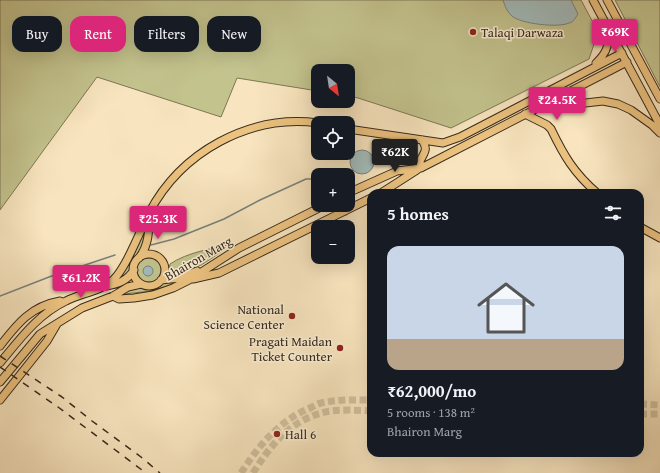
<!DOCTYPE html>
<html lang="en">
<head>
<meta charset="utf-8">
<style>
  :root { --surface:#171b24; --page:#20242c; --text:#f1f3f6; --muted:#9ea1a6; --line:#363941; --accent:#db2777 }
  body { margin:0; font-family:"Gentium Book Plus",serif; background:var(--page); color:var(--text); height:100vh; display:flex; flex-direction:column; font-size:15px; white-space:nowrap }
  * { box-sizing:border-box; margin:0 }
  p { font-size:13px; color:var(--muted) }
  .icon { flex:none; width:22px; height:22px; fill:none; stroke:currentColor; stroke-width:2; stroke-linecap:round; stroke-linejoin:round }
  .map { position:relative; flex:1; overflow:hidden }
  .sheet { position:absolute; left:367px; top:189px; width:277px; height:268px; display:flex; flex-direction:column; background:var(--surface); border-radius:12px; box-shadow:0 4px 16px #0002 }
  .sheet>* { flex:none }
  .top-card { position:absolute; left:12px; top:16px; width:295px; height:36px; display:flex; gap:8px }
  .needle { width:26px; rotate:150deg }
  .fabs { position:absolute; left:311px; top:64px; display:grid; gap:8px }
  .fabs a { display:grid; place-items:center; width:44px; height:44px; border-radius:8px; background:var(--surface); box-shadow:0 4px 16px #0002; font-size:20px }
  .price { position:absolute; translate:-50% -34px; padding:0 9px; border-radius:4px; background:var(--accent); color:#fff; font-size:13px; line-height:26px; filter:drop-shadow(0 1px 2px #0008) }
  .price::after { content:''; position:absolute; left:50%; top:24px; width:12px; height:9px; margin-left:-6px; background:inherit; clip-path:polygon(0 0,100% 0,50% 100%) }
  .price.selected { background:#222; color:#fff }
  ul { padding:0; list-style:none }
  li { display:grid; align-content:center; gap:8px; height:212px; padding:0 20px }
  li+li { border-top:1px solid var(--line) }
  li span { display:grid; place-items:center; height:124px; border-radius:12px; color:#555 }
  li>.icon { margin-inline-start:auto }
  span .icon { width:72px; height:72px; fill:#fffc; stroke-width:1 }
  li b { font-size:17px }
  h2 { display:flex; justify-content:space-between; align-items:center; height:48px; padding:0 20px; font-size:17px }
  .tag { padding:0 14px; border-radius:12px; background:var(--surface); box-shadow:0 4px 16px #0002; font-size:14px; line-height:36px }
  .tag.selected { background:var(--accent); color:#fff }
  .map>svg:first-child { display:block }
  .green { fill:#c3c38e; stroke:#7d7755 }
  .water { fill:#a3bcbd; stroke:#78827d }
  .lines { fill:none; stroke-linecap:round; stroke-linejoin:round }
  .stream { stroke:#78827d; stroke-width:1.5 }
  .major-tunnel { stroke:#d1c09e; stroke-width:7; stroke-dasharray:7 3.5; stroke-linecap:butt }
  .major-casing { stroke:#372b1c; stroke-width:9 }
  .major { stroke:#ecc280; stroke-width:7 }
  .rail { stroke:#372b1c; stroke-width:1.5; stroke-dasharray:7 7; stroke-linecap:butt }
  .poi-dot { fill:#8f2418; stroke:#faeed5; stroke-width:1.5 }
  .labels { text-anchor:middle; stroke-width:3; stroke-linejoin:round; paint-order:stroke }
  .poi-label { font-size:13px; fill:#372b1c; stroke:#faeed5; text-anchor:start }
  .street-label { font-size:13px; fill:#372b1c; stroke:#faeed5 }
</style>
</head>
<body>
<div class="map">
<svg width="660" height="473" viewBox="0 0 660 473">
  <rect width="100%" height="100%" fill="#f8e5bf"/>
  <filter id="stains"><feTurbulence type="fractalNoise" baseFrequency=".005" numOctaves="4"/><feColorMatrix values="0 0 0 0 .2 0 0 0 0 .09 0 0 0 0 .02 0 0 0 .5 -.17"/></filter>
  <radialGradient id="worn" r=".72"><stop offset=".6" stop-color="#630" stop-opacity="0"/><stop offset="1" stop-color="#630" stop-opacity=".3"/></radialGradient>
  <path class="green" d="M0,0H581L598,32L589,59L451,128L358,98L348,96V71H318V91L237,78L221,117L97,77L0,210Z
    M615,0H660V87Z
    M145,229L143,246L133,260L129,271L123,277L116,281L132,259Z
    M232,244C213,257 192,275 168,276L170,264C188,252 211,249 232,244Z
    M137 270a12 12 0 1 1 24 0a12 12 0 1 1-24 0Z
    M173,282L177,283L151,291L124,294L131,289L139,287L150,289L158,287L163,283Z"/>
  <path class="water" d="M503,0H571L578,14C575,18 574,22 569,23C559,28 521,24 512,16C507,12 505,6 503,0Z
    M350 162a12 12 0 1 1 24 0a12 12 0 1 1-24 0Z
    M403.5 157a5.5 5.5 0 1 1 11 0a5.5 5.5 0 1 1-11 0Z
    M143 271a5 5 0 1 1 10 0a5 5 0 1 1-10 0Z"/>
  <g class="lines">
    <path class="stream" d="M151,245L174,239L224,219L260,200L306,179H318
      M0,296L49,277L115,255"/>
    <path class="major-tunnel" d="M640,404L660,405
      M640,414H660
      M241,473C259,445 279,421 310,408C314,406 317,404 321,403C337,399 355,400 371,400
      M253,473C270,446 289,422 321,413C334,409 357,410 371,411"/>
    <g class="major-casing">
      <path id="major" d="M593,0L660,125
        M607,0L660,99
        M596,63C606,54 610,45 608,32
        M541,108L603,101L618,104L631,110L652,125L660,133
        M525,114L547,125L551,129C564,156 574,173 597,193
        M348,129L443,143L460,137L622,53
        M421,168L420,161C425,151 428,150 422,140
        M348,193L397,171L421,168L627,62
        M381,193L417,170
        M322,207H331L345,211
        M640,227L660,238
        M133 270a16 16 0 1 1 32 0a16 16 0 1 1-32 0Z
        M139,258C149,245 149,231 149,215
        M193,279L219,273L371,198
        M161,280L180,278L197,271
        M106,286C118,284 127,281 134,270
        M113,296L119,299L134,298L153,295L173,288L189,280L239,248L325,205
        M0,346C17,324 31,306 60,301
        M0,363C19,340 38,314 66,301C81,293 100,292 113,280C126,268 140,231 149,213C181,152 249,114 318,123
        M0,382L40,334L82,308L113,296L128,287L141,284
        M0,400L47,341L57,324"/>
    </g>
    <use href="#major" class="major"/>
    <path class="rail" d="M0,356L62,397L92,421L141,457L160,473
      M0,367L58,407L146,473"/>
  </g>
  <g class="poi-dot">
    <circle cx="473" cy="32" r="4"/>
    <circle cx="292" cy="316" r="4"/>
    <circle cx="340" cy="348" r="4"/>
    <circle cx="277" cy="434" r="4"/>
  </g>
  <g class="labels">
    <g class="poi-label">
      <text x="481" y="37">Talaqi Darwaza</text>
      <text x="284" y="314" text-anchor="end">National<tspan x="284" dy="15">Science Center</tspan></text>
      <text x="332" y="346" text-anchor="end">Pragati Maidan<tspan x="332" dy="15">Ticket Counter</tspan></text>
      <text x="285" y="439">Hall 6</text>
    </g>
    <g class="street-label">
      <text transform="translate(198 258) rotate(-30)" y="5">Bhairon Marg</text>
    </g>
  </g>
  <rect width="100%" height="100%" filter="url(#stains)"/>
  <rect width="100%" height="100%" fill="url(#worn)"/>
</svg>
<div class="fabs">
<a><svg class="needle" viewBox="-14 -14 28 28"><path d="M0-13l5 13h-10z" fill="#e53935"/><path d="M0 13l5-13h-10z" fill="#9ea1a6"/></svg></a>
<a><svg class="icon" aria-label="locate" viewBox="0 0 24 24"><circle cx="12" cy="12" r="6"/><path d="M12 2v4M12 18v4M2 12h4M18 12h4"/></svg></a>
<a>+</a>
<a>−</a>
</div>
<b class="price" style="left:615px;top:53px">₹69K</b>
<b class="price" style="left:557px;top:121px">₹24.5K</b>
<b class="price selected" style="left:395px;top:173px">₹62K</b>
<b class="price" style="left:158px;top:240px">₹25.3K</b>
<b class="price" style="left:81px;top:299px">₹61.2K</b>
<div class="top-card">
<a class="tag">Buy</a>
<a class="tag selected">Rent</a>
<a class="tag">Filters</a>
<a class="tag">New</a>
</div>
<section class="sheet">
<h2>5 homes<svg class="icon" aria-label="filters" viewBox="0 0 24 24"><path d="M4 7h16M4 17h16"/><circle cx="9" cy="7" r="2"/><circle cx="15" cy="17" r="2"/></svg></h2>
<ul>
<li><span style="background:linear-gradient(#c9d6e8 75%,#b9a48a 0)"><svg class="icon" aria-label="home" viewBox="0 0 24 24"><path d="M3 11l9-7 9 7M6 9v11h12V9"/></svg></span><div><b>₹62,000/mo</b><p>5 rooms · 138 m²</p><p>Bhairon Marg</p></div></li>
</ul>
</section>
</div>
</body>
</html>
